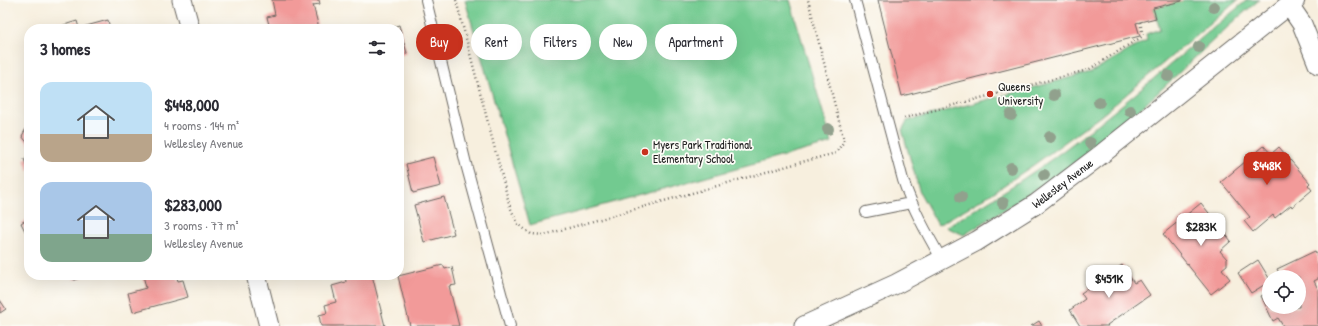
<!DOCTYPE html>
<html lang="en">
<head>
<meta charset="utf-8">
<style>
  :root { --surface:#fff; --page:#f7f7f7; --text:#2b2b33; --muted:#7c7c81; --accent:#c8321e }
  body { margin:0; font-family:"Patrick Hand",sans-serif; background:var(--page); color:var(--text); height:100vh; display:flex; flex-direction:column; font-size:15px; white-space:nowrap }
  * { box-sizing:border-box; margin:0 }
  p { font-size:13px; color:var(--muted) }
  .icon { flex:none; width:22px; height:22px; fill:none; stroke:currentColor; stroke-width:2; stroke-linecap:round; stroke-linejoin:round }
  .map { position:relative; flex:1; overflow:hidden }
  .panel { position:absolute; left:24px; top:24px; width:380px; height:256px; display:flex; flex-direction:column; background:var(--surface); border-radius:16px; box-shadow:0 4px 16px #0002 }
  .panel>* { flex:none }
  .guide { position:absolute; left:416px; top:24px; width:380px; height:36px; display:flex; gap:8px }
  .controls { position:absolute; left:1262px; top:270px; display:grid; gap:8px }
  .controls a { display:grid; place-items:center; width:44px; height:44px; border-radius:50%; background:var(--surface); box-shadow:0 4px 16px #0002; font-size:20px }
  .price { position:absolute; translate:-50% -34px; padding:0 9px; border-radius:8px; background:#fff; color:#222; font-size:13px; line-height:26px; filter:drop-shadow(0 1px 2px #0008) }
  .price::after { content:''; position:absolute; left:50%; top:24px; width:12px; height:9px; margin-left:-6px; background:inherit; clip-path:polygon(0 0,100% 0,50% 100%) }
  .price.current { background:var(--accent); color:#fff }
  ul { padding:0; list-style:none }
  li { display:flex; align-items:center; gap:12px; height:100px; padding:0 16px }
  li span { display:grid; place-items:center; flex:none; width:112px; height:80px; border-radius:12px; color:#555 }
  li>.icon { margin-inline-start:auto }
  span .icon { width:48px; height:48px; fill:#fffc; stroke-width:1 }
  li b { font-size:17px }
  h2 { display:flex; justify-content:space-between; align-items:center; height:48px; padding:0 16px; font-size:17px }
  .tag { padding:0 14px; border-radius:18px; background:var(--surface); box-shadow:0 4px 16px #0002; font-size:14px; line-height:36px }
  .tag.current { background:var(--accent); color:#fff }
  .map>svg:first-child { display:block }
  .green { fill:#72ca90; stroke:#477356 }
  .building { fill:#f29a99 }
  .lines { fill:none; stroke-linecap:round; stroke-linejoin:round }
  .service-casing { stroke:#696660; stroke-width:12 }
  .minor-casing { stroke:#696660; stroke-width:21 }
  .path { stroke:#696660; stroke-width:2.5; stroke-dasharray:1 3; stroke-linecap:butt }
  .service { stroke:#fff; stroke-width:10 }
  .minor { stroke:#fff; stroke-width:19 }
  .tree { fill:#91a18d }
  .poi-dot { fill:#c8321e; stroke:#fdfcf7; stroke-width:1.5 }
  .labels { text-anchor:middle; stroke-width:3.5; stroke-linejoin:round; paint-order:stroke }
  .poi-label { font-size:12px; fill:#1c1c1c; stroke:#fdfcf7; text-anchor:start }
  .street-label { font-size:12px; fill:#1c1c1c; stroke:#fdfcf7 }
</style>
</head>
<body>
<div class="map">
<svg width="1318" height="326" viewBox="0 0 1318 326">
  <rect width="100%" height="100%" fill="#fdfcf7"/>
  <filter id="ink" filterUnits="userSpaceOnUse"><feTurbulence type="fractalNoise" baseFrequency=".025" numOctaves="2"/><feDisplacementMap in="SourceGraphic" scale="8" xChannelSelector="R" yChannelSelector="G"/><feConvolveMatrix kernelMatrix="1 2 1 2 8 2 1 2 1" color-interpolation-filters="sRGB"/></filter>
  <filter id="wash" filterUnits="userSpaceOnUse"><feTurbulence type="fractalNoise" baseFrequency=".012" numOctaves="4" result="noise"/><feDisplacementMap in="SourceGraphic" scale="16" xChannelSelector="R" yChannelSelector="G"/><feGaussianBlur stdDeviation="0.9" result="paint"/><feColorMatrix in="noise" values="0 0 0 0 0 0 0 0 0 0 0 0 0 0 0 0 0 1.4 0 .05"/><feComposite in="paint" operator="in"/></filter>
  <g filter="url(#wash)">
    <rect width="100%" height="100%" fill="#f7efde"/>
    <path class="green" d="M465,0H790L832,143L530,225Z
      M1184,0H1238L1102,115L1035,164L991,194L938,225L920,193L902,130L907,121L1091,72L1147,40L1146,34L1160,29L1153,8Z
      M1247,0H1259C1203,46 1155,100 1098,145C1056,178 1010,206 964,235L946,227C987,202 1029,177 1068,147C1130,101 1187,49 1247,0Z"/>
    <g id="blocks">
      <path class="building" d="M272,0H319L320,4L313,5L319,28L270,29L267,17L275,15Z
        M878,0H1182V1L1153,8L1156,18L1136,23L1140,36L902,96Z
        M108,20L110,29H51L77,21L79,28Z
        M399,25L407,53L399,56V29H387Z
        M29,123V145L22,136Z
        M1264,146L1271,154L1279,147L1310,183L1308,185L1312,190L1292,207L1291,205L1275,218L1273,215L1253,232L1244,221L1250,217L1221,182Z
        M29,157V173L24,159Z
        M433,157L441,186L413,193L406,164Z
        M444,197L454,234L424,242L414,205Z
        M1201,203L1231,241L1220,251L1227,259V265L1222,269L1230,279L1211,294L1163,234Z
        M29,218V236L28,237L21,223Z
        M1315,251L1318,257V279L1314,281L1318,289V326H1283L1278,318L1273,321L1261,296L1269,292V307H1299V277H1281L1277,269Z
        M1258,260L1269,278V282L1251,293L1238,273Z
        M443,265L445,269L452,267L456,285L449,286L459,326H410L398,276Z
        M1122,265L1134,283L1140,280L1150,295L1107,325L1108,326H1080L1070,310L1085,299L1081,293Z
        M72,275H88L74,280Z
        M143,275H176L178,281L183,280L188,297L133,312L128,293L146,288Z
        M345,275H372L385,326H321L319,315L327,313L325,305L336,302L332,286L346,282Z
        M0,300L6,309L0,313Z
        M1039,321L1042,326H1031Z"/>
    </g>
  </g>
  <g filter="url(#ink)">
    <use href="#blocks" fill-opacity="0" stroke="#696660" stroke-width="1"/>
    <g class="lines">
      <g class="service-casing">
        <path id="service" d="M426,0L467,168L510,326
          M855,0L903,180C913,209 927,234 942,260
          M866,212L911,203"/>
      </g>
      <g class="minor-casing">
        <g id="minor">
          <path d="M182,0L190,29"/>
          <path d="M1289,5L1302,24L1318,64"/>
          <path d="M256,275L269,326"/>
          <path id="s1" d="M804,326L896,284L977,241L1036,204L1103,153L1295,0"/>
        </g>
      </g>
      <path class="path" d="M456,0L510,207L518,224L531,234L544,235L798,163L836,153L844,141L808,0
        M904,118L1088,70L1143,36L1140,22"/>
      <use href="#service" class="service"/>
      <use href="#minor" class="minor"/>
    </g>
    <g class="tree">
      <circle cx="1214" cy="7" r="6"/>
      <circle cx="1199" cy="47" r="6"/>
      <circle cx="1168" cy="76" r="6"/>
      <circle cx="1054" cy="95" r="6"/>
      <circle cx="1099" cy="102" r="6"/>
      <circle cx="1130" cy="111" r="6"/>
      <circle cx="1011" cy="115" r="6"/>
      <circle cx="828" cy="129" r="6"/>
      <circle cx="1050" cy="137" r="6"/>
      <circle cx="1090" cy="143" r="6"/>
      <circle cx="1011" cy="168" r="6"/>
      <circle cx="1044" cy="175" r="6"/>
      <circle cx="961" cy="197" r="6"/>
      <circle cx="1003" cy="203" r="6"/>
    </g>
  </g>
  <g class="poi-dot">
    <circle cx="990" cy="94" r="4"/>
    <circle cx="645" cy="152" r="4"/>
  </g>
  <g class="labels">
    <g class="poi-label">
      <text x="998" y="91">Queens<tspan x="998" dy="14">University</tspan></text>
      <text x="653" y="149">Myers Park Traditional<tspan x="653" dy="14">Elementary School</tspan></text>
    </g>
    <g class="street-label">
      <text dy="4" stroke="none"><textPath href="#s1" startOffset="296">Wellesley Avenue</textPath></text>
    </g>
  </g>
</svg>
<div class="controls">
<a><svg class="icon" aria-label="locate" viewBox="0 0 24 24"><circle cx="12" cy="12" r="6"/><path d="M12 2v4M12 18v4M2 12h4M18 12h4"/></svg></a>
</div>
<b class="price current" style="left:1267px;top:186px">$448K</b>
<b class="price" style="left:1201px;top:247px">$283K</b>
<b class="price" style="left:1109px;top:299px">$451K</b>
<div class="guide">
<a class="tag current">Buy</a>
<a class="tag">Rent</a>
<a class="tag">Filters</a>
<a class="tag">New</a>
<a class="tag">Apartment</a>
</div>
<section class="panel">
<h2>3 homes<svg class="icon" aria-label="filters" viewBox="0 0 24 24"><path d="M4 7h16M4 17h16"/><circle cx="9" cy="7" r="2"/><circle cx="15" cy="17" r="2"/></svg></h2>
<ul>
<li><span style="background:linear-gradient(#bfe0f5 65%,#b9a48a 0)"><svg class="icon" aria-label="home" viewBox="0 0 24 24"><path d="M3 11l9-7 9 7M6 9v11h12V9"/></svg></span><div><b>$448,000</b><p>4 rooms · 144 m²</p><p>Wellesley Avenue</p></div></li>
<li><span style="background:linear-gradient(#a9c7e8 65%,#7fa58c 0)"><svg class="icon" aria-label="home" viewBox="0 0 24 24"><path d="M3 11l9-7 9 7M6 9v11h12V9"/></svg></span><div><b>$283,000</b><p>3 rooms · 77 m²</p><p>Wellesley Avenue</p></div></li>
</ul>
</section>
</div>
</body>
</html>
